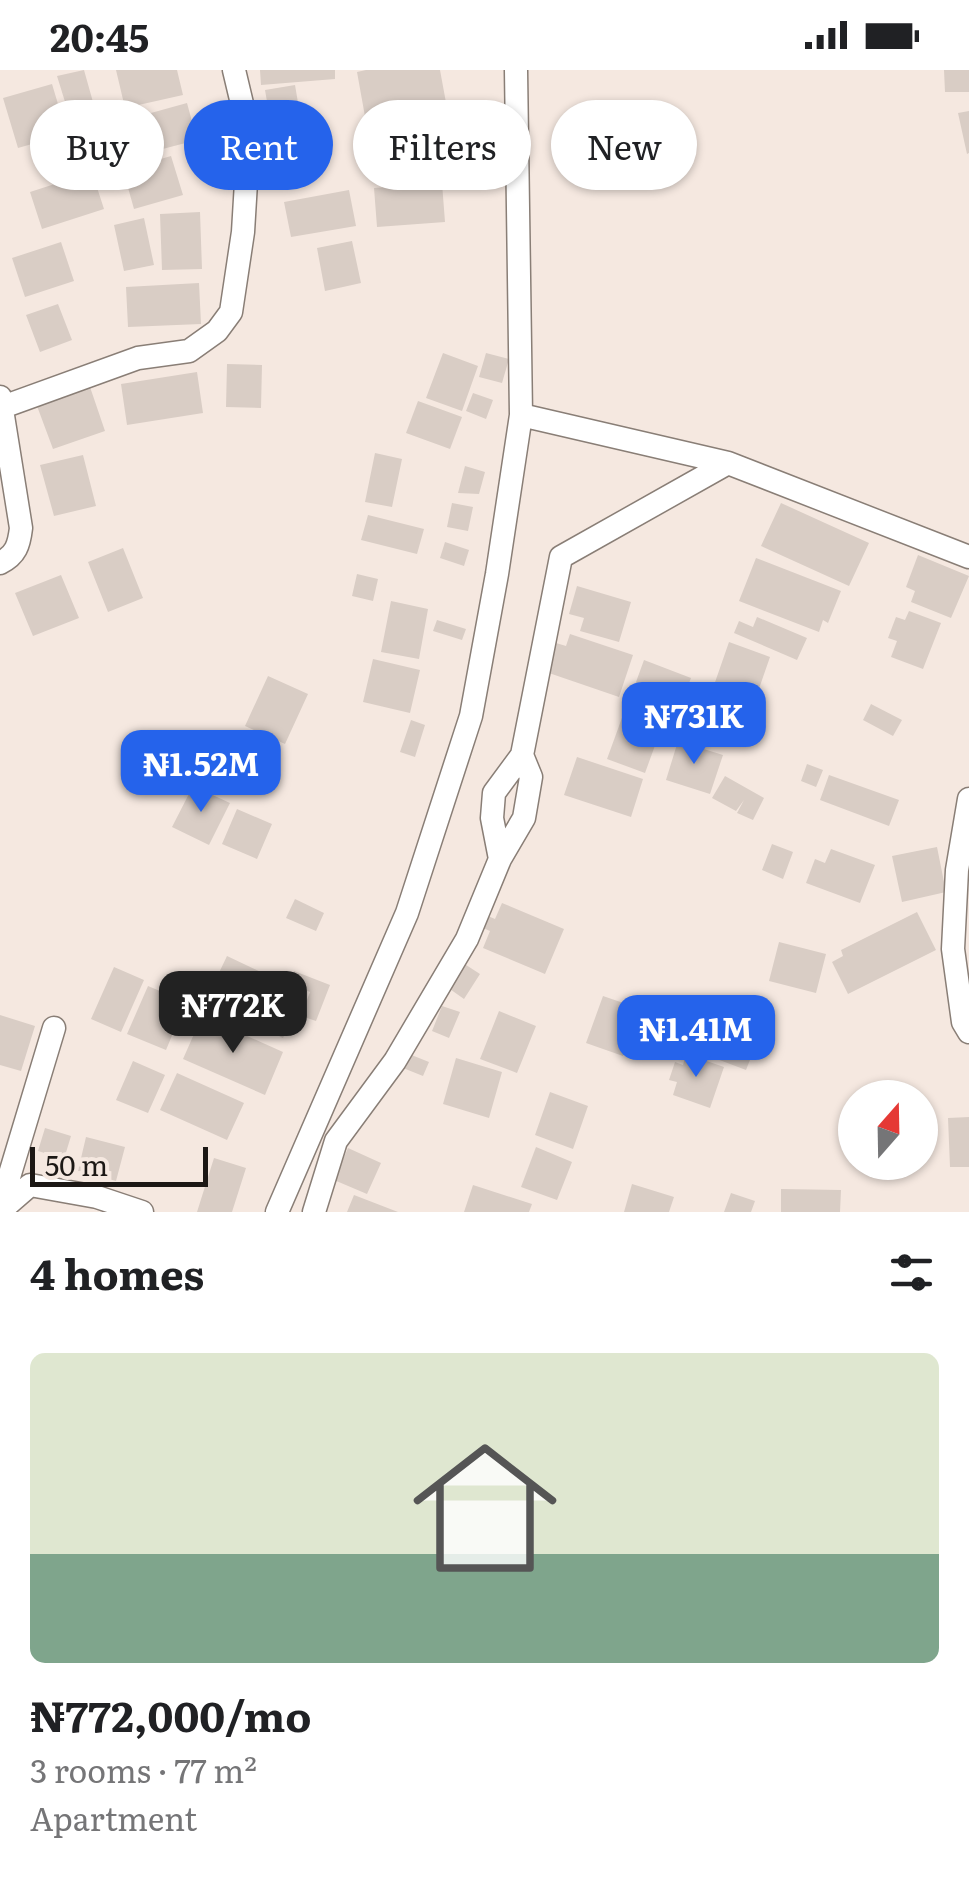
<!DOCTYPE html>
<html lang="en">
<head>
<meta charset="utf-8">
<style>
  :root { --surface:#fff; --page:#f6f6f6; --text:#202124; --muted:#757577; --line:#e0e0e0; --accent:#2563eb }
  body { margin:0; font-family:Literata,serif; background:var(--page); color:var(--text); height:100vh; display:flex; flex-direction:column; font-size:38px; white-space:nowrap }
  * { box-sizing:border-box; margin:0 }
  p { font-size:32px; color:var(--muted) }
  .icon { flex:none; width:55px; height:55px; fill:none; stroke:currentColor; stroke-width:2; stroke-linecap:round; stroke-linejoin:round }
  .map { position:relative; height:1142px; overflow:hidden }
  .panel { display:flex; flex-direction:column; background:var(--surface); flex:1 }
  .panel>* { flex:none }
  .top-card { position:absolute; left:30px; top:30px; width:910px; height:90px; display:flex; gap:20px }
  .needle { width:65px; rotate:20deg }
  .tools { position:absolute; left:838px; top:1010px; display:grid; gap:20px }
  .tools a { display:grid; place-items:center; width:100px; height:100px; border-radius:50%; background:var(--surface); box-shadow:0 2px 8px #0004; font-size:50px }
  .scale { position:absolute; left:30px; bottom:25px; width:178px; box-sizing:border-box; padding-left:10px; border:5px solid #1c1815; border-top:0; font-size:28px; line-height:35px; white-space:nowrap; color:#1c1815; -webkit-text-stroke:8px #f5e8e0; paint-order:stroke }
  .price { position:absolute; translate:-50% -85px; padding:0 22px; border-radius:20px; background:var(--accent); color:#fff; font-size:32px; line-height:65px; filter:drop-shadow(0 2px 5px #0008) }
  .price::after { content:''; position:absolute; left:50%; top:60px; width:30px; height:22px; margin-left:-15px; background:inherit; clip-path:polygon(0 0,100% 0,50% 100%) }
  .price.active { background:#222; color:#fff }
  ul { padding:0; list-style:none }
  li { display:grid; align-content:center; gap:20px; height:530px; padding:0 30px }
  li+li { border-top:2px solid var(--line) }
  li span { display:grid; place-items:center; height:310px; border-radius:15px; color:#555 }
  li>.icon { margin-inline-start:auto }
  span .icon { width:180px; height:180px; fill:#fffc; stroke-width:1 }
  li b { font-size:42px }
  h2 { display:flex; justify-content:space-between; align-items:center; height:120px; padding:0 30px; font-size:42px }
  .tag { padding:0 35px; border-radius:45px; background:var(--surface); box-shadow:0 2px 8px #0004; font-size:35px; line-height:90px }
  .tag.active { background:var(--accent); color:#fff }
  .status { display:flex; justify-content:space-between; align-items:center; height:70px; padding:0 50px; background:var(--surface); direction:ltr }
  .status svg { height:28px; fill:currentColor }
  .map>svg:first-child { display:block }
  .building { fill:#d9cdc5 }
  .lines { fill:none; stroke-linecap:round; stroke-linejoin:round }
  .street-casing { stroke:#897e76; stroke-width:25 }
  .street { stroke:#fff; stroke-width:22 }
</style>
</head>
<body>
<div class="status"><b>20:45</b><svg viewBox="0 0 49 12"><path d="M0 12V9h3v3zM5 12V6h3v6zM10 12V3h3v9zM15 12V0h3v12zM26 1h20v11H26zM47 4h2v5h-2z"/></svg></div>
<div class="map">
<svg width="969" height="1142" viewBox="0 0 969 1142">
  <rect width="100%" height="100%" fill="#f5e8e0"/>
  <path class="building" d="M84,0L100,57L75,64L57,6Z
    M116,0H177L183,25L125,38Z
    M260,0H335V9L261,15Z
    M366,0H440L447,38L366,52L357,2Z
    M944,0H969V22H945Z
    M52,14L67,64L18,78L3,28Z
    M295,15L302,56L272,61L265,20Z
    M187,33L197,70L132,87L122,51Z
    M969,41V83L967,84L958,43Z
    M171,86L183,125L134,139L123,100Z
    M92,102L104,139L42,159L30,122Z
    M442,113L445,152L377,157L374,118Z
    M349,120L356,156L291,167L284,132Z
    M200,142L202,199L162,200L160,144Z
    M144,148L154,195L124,201L114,155Z
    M352,171L361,213L325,221L317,178Z
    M61,172L74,211L25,227L12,188Z
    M199,213L201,254L128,257L126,217Z
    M58,234L72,270L40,282L26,245Z
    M443,283L478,296L462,341L426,328Z
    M486,283L509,289L502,313L479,307Z
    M227,294L262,295L261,338L226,337Z
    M197,302L203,343L127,355L121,314Z
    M90,317L105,361L53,379L37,336Z
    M473,323L493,330L486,349L466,341Z
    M418,331L462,347L450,379L406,363Z
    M375,383L402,389L392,437L365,432Z
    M83,385L96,436L54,446L40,395Z
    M465,396L485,402L479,424L458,423Z
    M452,433L473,437L468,461L447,457Z
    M781,433L869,473L849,516L761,476Z
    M368,445L424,459L417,484L361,470Z
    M445,472L469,480L464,496L440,488Z
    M123,478L143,528L108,542L88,492Z
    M918,485L969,506L951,548L911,532L915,521L906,517Z
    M756,488L841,521L828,553L823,550L819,562L739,531Z
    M357,504L378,509L373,531L352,526Z
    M61,505L79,548L33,566L15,523Z
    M577,516L631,532L619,572L580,561L584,548L569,544Z
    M391,531L428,539L419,589L381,582Z
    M909,541L941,553L923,599L891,587L897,571L888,568L896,547L905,550Z
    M757,547L807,568L797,590L734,563L739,551L753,557Z
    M437,550L466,559L462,570L433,561Z
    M570,564L633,585L619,627L546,602L556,573L566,576Z
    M729,572L770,587L754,633L713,618Z
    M373,589L420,600L410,643L363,632Z
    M644,590L691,608L674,652L628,634Z
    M268,606L308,624L285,674L245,656Z
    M704,623L750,639L746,649L753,652L745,674L735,671L733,677L708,668L706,673L676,663L682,645L695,650Z
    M871,634L902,650L893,666L863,650Z
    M623,645L661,659L645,703L607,689Z
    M411,650L425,655L415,687L400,682Z
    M678,671L723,685L710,724L666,710Z
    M577,687L643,709L631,747L564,725Z
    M807,694L823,700L816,717L801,711Z
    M829,705L899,730L889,756L820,730Z
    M725,706L764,728L753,750L737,743L744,730L736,741L712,728Z
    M193,716L230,733L209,775L172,757Z
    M237,739L272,754L257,789L222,774Z
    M772,774L793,782L783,809L762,800Z
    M937,777L946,822L902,832L892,786Z
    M831,779L875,795L860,833L806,813L815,789L825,793Z
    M295,829L324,843L316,861L286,848Z
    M502,833L564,859L545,904L483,878L490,861L483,858L488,846L495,849Z
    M917,842L936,880L848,924L832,892L843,886L841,880Z
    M779,872L826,884L816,923L769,911Z
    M227,886L305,923L283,968L206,930Z
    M463,893L480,904L464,929L447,917Z
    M114,897L144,910L121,962L91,949Z
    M294,901L330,915L316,951L301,946L310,922L289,913Z
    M148,916L186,932L166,980L127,964Z
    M603,926L644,940L635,976L628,974L623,986L586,973Z
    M442,936L460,942L449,968L432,961Z
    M499,941L536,956L517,1003L480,989Z
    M0,945L35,956L21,1001L0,995Z
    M202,946L283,982L265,1025L183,989Z
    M710,959L755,977L746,1000L701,983Z
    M409,984L429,992L423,1006L403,998Z
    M686,984L724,997L710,1038L673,1025L677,1012L669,1010L675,992L683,995Z
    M456,988L502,1002L489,1048L443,1034Z
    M133,991L165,1005L148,1043L116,1030Z
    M177,1003L244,1033L227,1070L160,1040Z
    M550,1022L588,1036L573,1079L535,1065Z
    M969,1047V1097H950L948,1048Z
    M45,1058L71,1066L64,1089L38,1081Z
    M86,1067L125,1077L116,1111L78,1101Z
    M536,1077L572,1092L557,1130L521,1117Z
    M348,1078L381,1093L367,1124L334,1110Z
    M214,1088L246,1098L232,1142H197Z
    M632,1114L674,1127L669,1142H624Z
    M473,1115L532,1134L529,1142H464Z
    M781,1119L841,1120L840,1142H781Z
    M731,1123L755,1131L751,1142H724Z
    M354,1125L398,1142H347Z"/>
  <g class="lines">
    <g class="street-casing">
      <path id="street" d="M0,327L21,458C19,475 16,485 0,493
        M0,338L138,288L189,281L217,261L231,242L243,162L249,63L234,0
        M521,345L728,393L969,487
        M969,729L957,800L953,879L963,952L969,962
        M500,789L524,748L531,707L522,685
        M0,1137L54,958
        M0,1141L30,1115L97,1127L142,1142
        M277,1142L407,843L471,646L497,504L521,345L516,0
        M314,1142L336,1071L395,991L467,869L500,789L492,748L494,723L522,685L561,487L728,393"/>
    </g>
    <use href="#street" class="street"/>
  </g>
</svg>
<div class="tools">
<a><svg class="needle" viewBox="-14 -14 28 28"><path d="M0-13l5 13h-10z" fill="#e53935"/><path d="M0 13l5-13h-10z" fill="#757577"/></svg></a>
</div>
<div class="scale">50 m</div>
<b class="price" style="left:694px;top:697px">₦731K</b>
<b class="price" style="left:201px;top:745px">₦1.52M</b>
<b class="price active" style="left:233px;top:986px">₦772K</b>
<b class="price" style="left:696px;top:1010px">₦1.41M</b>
<div class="top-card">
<a class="tag">Buy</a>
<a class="tag active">Rent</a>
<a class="tag">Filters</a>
<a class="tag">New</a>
</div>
</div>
<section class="panel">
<h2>4 homes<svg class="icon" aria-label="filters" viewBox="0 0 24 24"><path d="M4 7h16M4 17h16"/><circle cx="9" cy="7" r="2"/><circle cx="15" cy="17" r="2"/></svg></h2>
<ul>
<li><span style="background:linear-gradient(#dfe7d0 65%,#7fa58c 0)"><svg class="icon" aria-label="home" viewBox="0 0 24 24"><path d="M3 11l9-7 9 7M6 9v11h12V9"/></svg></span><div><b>₦772,000/mo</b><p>3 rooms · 77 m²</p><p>Apartment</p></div></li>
</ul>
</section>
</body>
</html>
